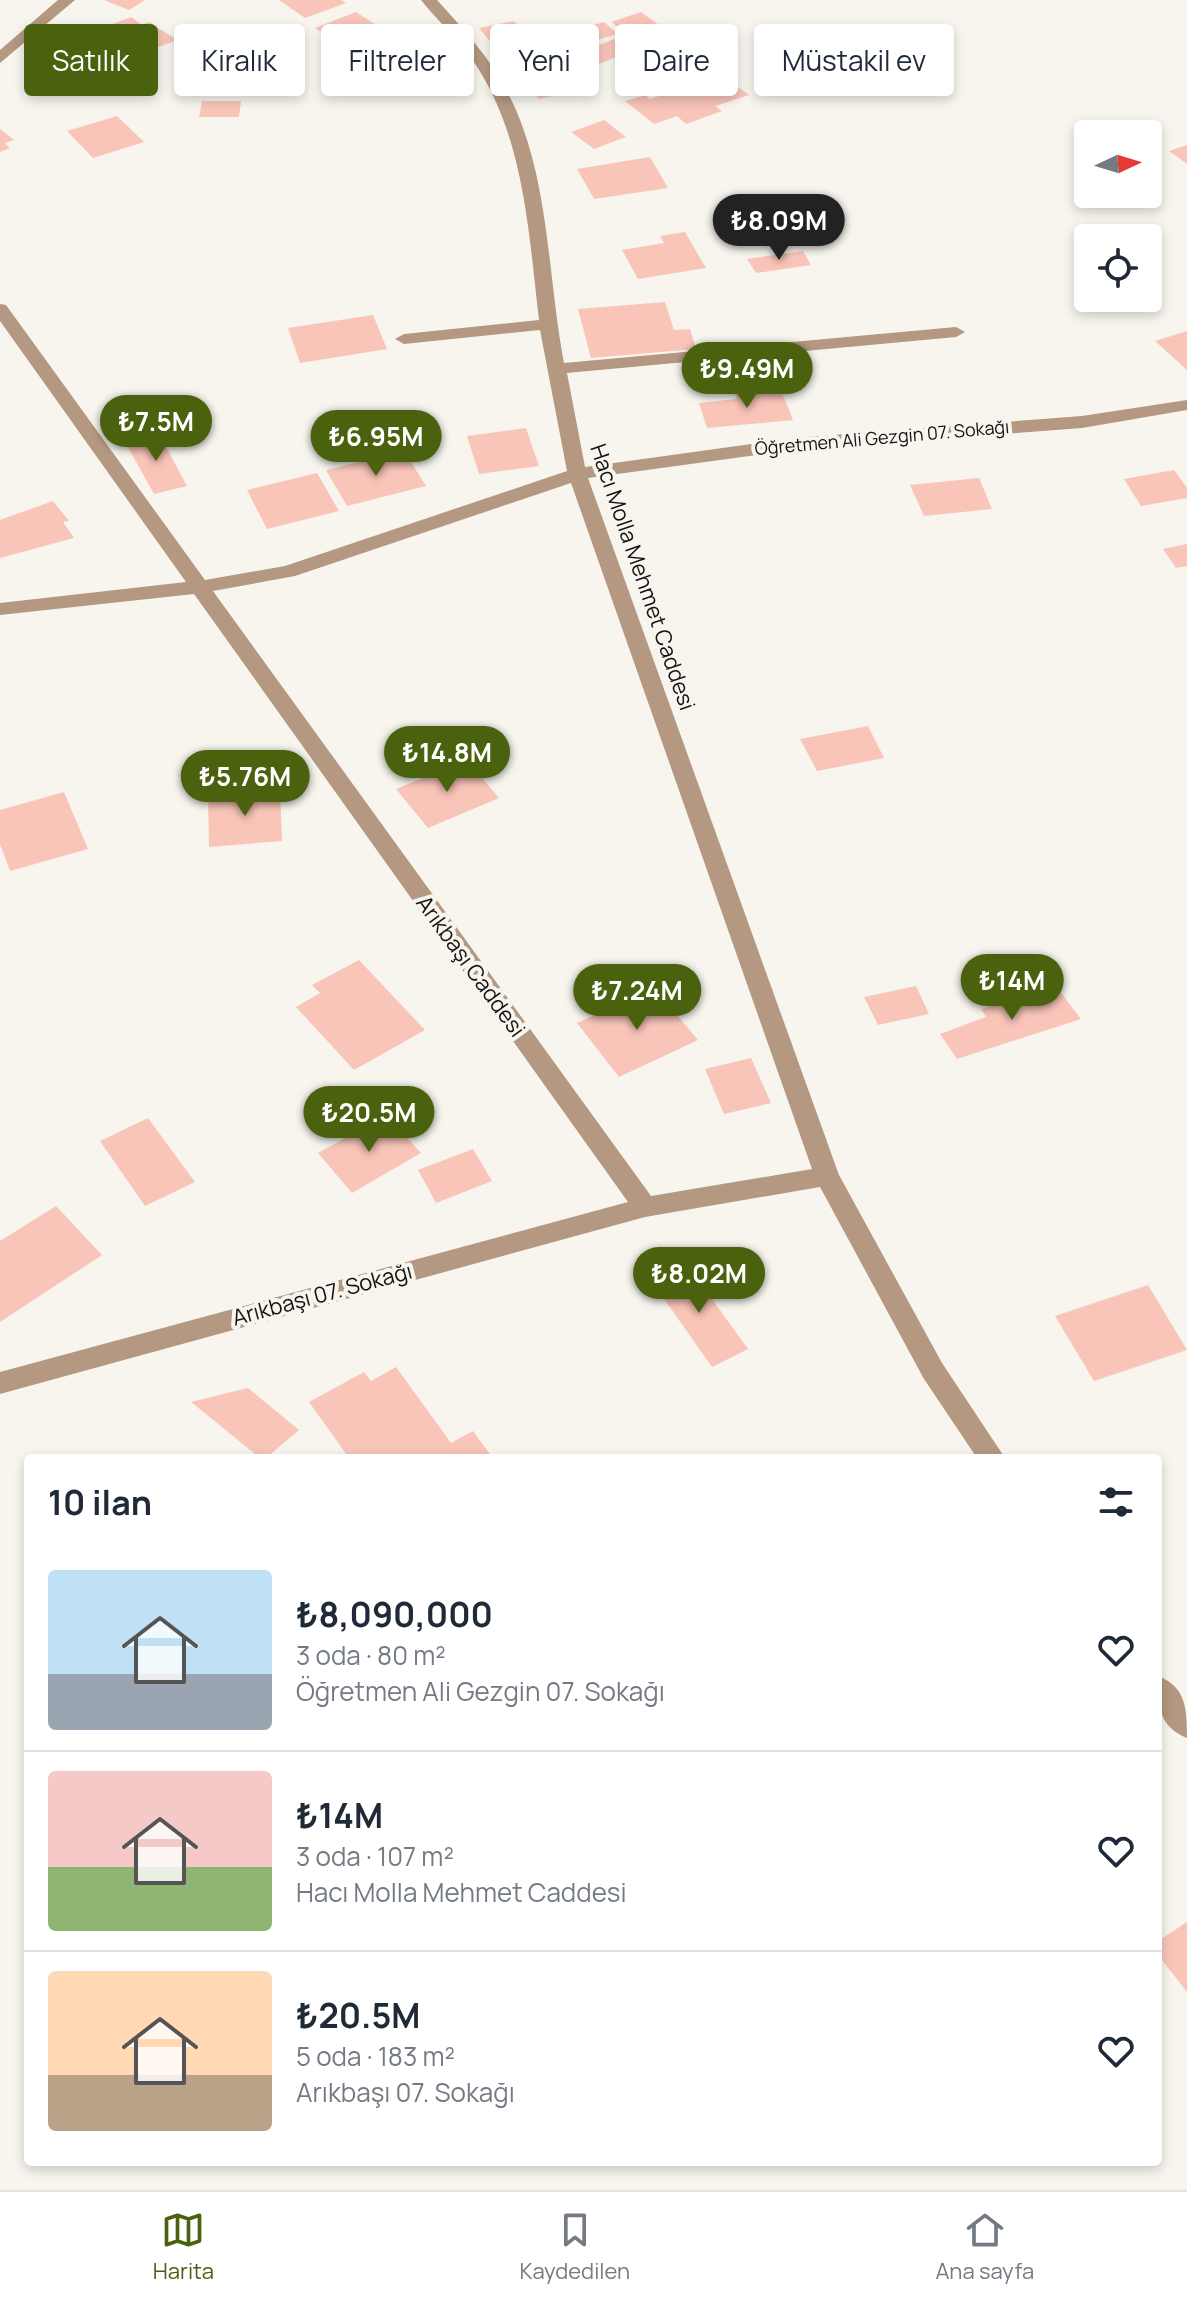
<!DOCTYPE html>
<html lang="tr">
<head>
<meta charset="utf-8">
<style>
  :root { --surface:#fff; --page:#f2f2f3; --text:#1f2937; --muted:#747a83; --line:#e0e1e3; --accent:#4a610d }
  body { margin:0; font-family:Manrope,sans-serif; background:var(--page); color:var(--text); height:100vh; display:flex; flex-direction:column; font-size:30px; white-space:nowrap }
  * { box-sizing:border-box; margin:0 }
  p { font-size:26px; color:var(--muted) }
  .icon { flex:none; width:44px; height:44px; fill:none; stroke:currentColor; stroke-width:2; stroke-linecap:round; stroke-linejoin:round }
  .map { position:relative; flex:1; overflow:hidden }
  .side { position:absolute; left:24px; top:1454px; width:1138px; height:712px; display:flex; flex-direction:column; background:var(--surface); border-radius:8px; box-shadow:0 4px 12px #0003 }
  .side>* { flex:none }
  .hud { position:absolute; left:24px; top:24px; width:1140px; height:72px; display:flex; gap:16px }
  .needle { width:52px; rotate:86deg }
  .tools { position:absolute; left:1074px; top:120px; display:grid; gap:16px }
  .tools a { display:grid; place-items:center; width:88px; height:88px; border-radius:8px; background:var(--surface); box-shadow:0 4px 12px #0003; font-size:40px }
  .price { position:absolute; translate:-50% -68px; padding:0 18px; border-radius:28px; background:var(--accent); color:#fff; font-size:26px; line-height:52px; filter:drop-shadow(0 2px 4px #0008) }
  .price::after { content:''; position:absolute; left:50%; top:48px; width:24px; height:18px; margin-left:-12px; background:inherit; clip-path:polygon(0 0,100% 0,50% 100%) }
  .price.selected { background:#222; color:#fff }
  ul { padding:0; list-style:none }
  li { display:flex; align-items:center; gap:24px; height:200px; padding:0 24px }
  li+li { border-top:2px solid var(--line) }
  li span { display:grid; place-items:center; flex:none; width:224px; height:160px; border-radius:8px; color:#555 }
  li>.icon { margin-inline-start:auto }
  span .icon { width:96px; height:96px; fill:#fffc; stroke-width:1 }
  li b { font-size:34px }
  h2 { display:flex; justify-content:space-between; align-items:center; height:96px; padding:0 24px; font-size:34px }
  .tag { padding:0 28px; border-radius:8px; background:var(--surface); box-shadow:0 4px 12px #0003; font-size:28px; line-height:72px }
  .tag.selected { background:var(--accent); color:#fff }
  .tabs { display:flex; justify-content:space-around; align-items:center; height:112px; border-top:2px solid var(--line); background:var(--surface); font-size:22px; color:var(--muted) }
  .tabs a { display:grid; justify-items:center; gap:4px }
  .tabs .selected { color:var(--accent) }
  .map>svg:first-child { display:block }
  .building { fill:#f9c5b9 }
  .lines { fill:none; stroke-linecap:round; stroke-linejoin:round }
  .minor { fill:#b49881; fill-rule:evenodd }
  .labels { text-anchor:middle; stroke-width:8; stroke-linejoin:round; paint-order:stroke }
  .far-street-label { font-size:18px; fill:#131311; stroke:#f7f5ee }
  .street-label { font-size:22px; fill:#131311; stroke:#f7f5ee }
</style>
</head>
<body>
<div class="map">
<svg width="1187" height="2190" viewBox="0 0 1187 2190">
  <rect width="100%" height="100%" fill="#f7f5ee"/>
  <path class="building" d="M104,0H145L129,10Z
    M279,0H341L346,3L305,18Z
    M356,12L413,49L371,65L315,28Z
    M641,12L663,28L633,38L611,22Z
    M131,17L142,25L149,22L177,40L123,61L84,35Z
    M514,21L532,42L496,49L479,28Z
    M604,22L618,34L566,48L552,36Z
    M614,39L633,50L587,69L568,58Z
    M543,54L575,91L539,99L508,62Z
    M710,67L749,95L715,106L722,111L686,124L677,116L654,124L625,101L645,95L650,99L680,89L668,81Z
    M202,101H241L239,117H199Z
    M117,116L144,142L93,158L67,131Z
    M604,120L626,137L594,149L571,132Z
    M0,129L14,140L5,143L10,148L0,152Z
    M1187,145V164L1169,151Z
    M650,157L668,188L594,199L577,169Z
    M685,232L706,268L638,279L622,250L664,243L660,236Z
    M803,251L811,265L756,273L747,259Z
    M665,302L674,330L690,329L696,349L591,358L578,309Z
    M373,315L387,349L300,363L288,328Z
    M1187,331V370L1155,341Z
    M781,390L793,420L707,428L699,403L737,399L736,394Z
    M526,428L539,466L479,474L467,436Z
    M158,432L187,486L154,494L124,440Z
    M404,451L426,486L347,506L326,470Z
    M1174,470L1187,488V498L1141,506L1124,479Z
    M317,473L339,511L267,529L247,490Z
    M979,478L992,509L924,516L910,485Z
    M53,501L69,521L63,522L74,538L0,558V520Z
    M1187,544V566L1176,568L1163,549Z
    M868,726L884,758L817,771L800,739Z
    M467,760L499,798L428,828L396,789Z
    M280,789L282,841L209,847L208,794Z
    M64,792L88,849L10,871L0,844V810Z
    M359,960L425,1030L354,1070L296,1007L320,993L312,985Z
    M1055,985L1081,1019L957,1059L940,1034L986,1017L981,1009Z
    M916,986L929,1014L878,1025L864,997Z
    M655,989L698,1040L619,1077L577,1023Z
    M751,1058L771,1103L724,1114L705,1069Z
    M387,1115L421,1153L352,1193L318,1153Z
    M148,1118L195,1182L145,1206L100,1141Z
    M473,1149L492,1181L436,1203L418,1170Z
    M56,1206L102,1255L0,1322V1241Z
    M686,1263L748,1349L712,1367L650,1279Z
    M1148,1285L1187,1350L1094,1381L1055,1316Z
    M396,1367L451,1443L473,1431L493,1458H349L309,1402L364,1372L371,1381Z
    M248,1388L299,1430L266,1458H260L191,1402Z
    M1187,1922V1992L1158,1955V1941Z"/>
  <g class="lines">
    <path class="minor" d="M58,0H75L0,63V50Z
      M421,0H437C463,29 490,57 508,93C550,175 547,274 564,363L956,327L965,332L956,337L567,373L585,467L794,438L1082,416L1187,400V410L1082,428L794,450L588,478L839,1175L942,1363L1005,1458H977L924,1379L820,1187L645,1217L0,1394V1372L628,1202L194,594L0,615V603L186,582L0,321V304L6,305L205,580L285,566L567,471L540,330L404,344L395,339L404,334L539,320C528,228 524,127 466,51C452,33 435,18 421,0ZM571,483L812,1169L651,1196L213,591L295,576Z
      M1158,1676C1187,1687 1187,1711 1187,1738C1157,1726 1158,1703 1158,1676Z"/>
  </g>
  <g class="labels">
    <g class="far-street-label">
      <text transform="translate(882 438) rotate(-5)" y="6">Öğretmen Ali Gezgin 07. Sokağı</text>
    </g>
    <g class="street-label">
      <text transform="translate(643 577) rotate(71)" y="8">Hacı Molla Mehmet Caddesi</text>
      <text transform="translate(471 966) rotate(54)" y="8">Arıkbaşı Caddesi</text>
      <text transform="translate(322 1294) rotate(-15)" y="8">Arıkbaşı 07. Sokağı</text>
    </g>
  </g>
</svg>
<div class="tools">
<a><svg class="needle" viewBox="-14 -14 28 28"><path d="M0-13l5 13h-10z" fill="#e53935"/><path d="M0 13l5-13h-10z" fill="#747a83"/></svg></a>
<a><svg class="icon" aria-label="locate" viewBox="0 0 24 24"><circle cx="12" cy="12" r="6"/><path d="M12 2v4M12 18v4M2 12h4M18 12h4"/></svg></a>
</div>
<b class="price selected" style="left:779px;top:262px">₺8.09M</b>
<b class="price" style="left:747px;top:410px">₺9.49M</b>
<b class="price" style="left:156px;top:463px">₺7.5M</b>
<b class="price" style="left:376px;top:478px">₺6.95M</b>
<b class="price" style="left:447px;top:794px">₺14.8M</b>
<b class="price" style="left:245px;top:818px">₺5.76M</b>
<b class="price" style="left:1012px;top:1022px">₺14M</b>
<b class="price" style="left:637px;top:1032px">₺7.24M</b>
<b class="price" style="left:369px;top:1154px">₺20.5M</b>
<b class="price" style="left:699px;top:1315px">₺8.02M</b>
<div class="hud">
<a class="tag selected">Satılık</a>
<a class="tag">Kiralık</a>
<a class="tag">Filtreler</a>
<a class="tag">Yeni</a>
<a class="tag">Daire</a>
<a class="tag">Müstakil ev</a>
</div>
<section class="side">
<h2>10 ilan<svg class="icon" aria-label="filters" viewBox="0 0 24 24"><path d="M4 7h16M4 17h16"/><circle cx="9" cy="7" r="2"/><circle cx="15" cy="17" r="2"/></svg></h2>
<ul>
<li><span style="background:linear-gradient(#bfe0f5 65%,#9aa5b1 0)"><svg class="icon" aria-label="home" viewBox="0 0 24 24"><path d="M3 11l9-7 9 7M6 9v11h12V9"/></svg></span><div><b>₺8,090,000</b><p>3 oda · 80 m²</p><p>Öğretmen Ali Gezgin 07. Sokağı</p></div><svg class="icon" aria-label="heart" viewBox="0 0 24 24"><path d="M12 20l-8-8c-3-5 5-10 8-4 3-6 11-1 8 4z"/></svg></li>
<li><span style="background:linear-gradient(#f6c9c9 60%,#8fb573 0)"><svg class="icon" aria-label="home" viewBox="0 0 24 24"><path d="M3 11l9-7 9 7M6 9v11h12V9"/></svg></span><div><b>₺14M</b><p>3 oda · 107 m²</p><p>Hacı Molla Mehmet Caddesi</p></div><svg class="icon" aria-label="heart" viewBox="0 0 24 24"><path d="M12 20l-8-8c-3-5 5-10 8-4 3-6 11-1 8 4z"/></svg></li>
<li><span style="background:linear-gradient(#ffd9b3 65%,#b9a48a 0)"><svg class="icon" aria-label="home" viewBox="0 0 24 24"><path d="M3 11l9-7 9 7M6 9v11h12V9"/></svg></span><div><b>₺20.5M</b><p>5 oda · 183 m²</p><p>Arıkbaşı 07. Sokağı</p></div><svg class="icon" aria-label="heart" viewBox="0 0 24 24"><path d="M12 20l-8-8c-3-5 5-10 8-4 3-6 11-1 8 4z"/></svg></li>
</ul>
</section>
</div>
<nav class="tabs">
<a class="selected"><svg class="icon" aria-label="map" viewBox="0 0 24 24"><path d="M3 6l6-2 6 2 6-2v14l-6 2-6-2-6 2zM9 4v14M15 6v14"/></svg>Harita</a>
<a><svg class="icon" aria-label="saved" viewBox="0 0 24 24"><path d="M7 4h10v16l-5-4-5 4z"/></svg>Kaydedilen</a>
<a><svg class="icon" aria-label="home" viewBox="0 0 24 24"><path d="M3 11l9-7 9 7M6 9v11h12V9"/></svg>Ana sayfa</a>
</nav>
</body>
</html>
